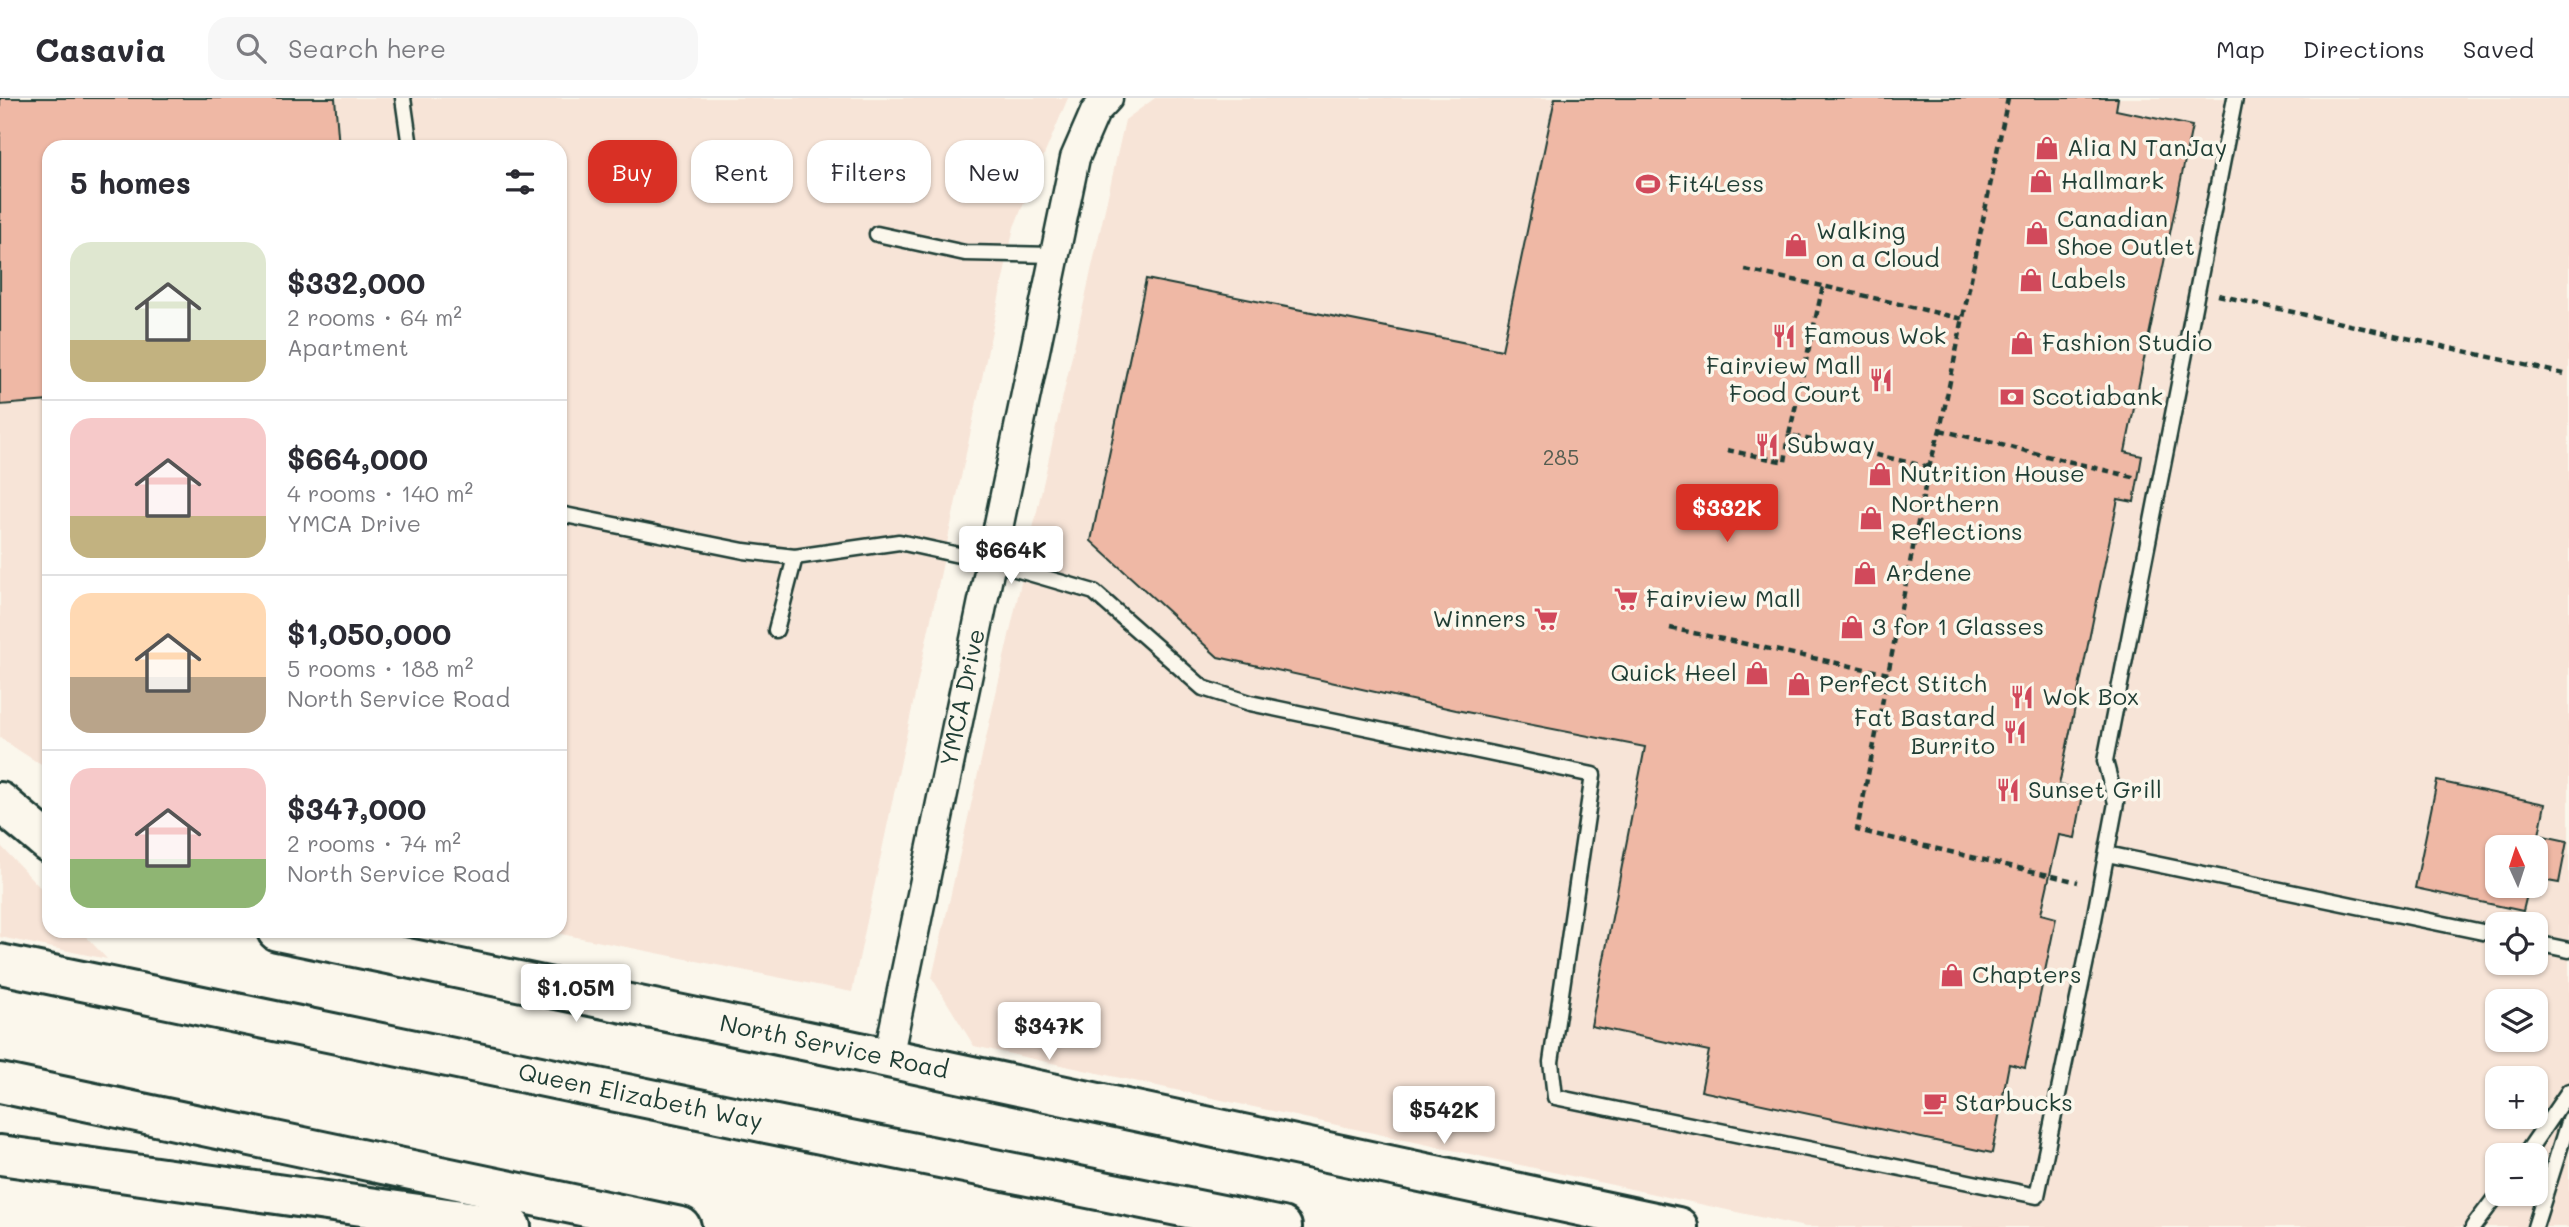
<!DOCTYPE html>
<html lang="en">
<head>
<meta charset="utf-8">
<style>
  :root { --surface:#fff; --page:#f7f7f7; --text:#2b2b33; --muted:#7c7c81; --line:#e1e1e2; --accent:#d93025 }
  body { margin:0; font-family:Mali,sans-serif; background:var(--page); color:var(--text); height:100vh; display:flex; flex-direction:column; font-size:26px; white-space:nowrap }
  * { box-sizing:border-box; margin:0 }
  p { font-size:23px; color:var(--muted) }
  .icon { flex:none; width:38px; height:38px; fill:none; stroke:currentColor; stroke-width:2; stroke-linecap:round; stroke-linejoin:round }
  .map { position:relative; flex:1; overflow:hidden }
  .details { position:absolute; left:42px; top:42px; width:525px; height:798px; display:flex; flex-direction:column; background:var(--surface); border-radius:21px; box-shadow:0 2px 5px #0004 }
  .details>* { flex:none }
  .guide { position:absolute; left:588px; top:42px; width:665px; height:63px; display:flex; gap:14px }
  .needle { width:46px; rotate:357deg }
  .tools { position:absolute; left:2485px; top:737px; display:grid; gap:14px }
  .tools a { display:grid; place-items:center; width:63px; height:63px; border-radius:14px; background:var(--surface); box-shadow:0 2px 5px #0004; font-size:35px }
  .price { position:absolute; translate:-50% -60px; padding:0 16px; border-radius:7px; background:#fff; color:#222; font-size:23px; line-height:46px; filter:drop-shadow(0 2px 4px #0008) }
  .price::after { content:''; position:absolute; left:50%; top:42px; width:21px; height:16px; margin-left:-10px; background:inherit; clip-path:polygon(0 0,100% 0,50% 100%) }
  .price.on { background:var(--accent); color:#fff }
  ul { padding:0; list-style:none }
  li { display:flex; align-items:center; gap:21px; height:175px; padding:0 28px }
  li+li { border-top:2px solid var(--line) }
  li span { display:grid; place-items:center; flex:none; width:196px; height:140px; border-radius:21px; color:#555 }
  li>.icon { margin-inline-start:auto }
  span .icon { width:84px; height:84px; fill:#fffc; stroke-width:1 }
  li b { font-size:30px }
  h2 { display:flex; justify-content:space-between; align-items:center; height:84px; padding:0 28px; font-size:30px }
  .tag { padding:0 24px; border-radius:21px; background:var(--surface); box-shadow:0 2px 5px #0004; font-size:24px; line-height:63px }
  .tag.on { background:var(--accent); color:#fff }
  header { display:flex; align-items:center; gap:42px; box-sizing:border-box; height:98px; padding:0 35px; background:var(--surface); border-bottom:2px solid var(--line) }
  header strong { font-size:33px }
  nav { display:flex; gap:38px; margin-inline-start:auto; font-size:24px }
  .search { width:490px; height:63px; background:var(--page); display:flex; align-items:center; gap:18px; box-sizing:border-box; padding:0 24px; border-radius:21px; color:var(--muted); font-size:26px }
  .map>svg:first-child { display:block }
  .built { fill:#f7e4d7; fill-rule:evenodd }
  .building { fill:#efb8a5; stroke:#1f3d34; stroke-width:2 }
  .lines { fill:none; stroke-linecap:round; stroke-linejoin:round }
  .lane-casing { stroke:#1f3d34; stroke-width:19 }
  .street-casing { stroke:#1f3d34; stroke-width:33 }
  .secondary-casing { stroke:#1f3d34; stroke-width:44 }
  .highway-casing { stroke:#1f3d34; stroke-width:44 }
  .path { stroke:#1f3d34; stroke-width:4.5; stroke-dasharray:7 5; stroke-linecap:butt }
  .lane { stroke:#fbf7ec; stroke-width:14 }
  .street { stroke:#fbf7ec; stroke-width:28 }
  .secondary { stroke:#fbf7ec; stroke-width:38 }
  .highway { stroke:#fbf7ec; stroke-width:38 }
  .labels { text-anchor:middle; stroke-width:7; stroke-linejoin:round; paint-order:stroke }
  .number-label { font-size:21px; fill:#535c50 }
  .poi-label { font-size:24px; fill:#1f3d34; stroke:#fbf7ec; text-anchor:start }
  .street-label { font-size:24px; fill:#1f3d34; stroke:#fbf7ec }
</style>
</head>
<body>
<header>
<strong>Casavia</strong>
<div class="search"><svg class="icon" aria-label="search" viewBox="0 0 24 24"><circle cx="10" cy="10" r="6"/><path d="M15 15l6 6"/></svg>Search here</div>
<nav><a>Map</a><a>Directions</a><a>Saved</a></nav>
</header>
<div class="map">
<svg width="2569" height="1129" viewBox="0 0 2569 1129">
  <rect width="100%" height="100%" fill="#fbf7ec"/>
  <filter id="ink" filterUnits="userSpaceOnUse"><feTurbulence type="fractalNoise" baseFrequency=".0143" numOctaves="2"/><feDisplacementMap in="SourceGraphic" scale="14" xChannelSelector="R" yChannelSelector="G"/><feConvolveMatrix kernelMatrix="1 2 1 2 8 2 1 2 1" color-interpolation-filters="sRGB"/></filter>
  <g filter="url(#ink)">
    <path class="built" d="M0,0H1068L1014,129L852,894L546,833H560V49H49V672L0,640Z
      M1155,0H2569V1129H1805L974,948L932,880L1125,22ZM2497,749H2536V788H2497ZM2497,826H2536V864H2497ZM2497,903H2536V942H2497ZM2497,980H2536V1018H2497ZM2497,1057H2536V1096H2497Z
      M0,747L49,799V833H81L107,861L0,839Z"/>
    <path class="building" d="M0,0H335L339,49H49V303L0,307Z
      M1555,0H2118L2116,12L2192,28L2125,354L2142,358L2134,404L2118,401L2059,687L2084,691L2075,740L2059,737L2041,816L2056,820L2025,970L2009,966L1992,1055L1701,993L1709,953L1591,928L1645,649L1456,612L1218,559L1091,443L1146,181L1502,252Z
      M2437,683L2545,706L2539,737L2567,743L2559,785L2536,781V749H2497V788H2529L2523,813L2415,790Z"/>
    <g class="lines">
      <g class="lane-casing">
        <path id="lane" d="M403,0L410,49
          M877,136L965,155L1055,157
          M560,416L744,453L795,459L899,444L991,464L1094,494L1203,590L1250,605L1593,677L1551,964L1555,999L2037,1098L2089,848L2116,705L2105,663L2235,0
          M776,532L795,459
          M2107,756L2497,837
          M2536,845L2569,852
          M2525,1057L2569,993
          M2473,1129L2498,1096
          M2535,1129L2569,1021"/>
      </g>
      <g class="street-casing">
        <g id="street">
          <path id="s1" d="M888,960L1075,60L1095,14L1108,0"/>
        </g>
      </g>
      <g class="secondary-casing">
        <g id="secondary">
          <path d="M0,704L49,745"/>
          <path id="s2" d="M277,833L841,950L1678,1129"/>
        </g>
      </g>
      <g class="highway-casing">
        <g id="highway">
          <path id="s3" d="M0,866L771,1026L1282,1129"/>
          <path d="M0,985L681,1129"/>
          <path d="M0,1057L511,1129"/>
        </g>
      </g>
      <path class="path" d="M2008,0L1940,332L1929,369L1857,732L2078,784
        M1745,172L1823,188
        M2218,197L2569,277
        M1940,332L2137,380
        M1727,352L1785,364L1789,337
        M1929,369L1789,337L1823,188L1963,221
        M1670,530L1889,576"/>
      <use href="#lane" class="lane"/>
      <use href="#street" class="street"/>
      <use href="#secondary" class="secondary"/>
      <use href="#highway" class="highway"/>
    </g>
  </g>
  <defs>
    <g id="shop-bare" transform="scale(1.89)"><path d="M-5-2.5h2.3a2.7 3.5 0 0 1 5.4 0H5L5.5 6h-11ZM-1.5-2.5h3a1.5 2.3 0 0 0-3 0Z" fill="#d1495b" stroke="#fbf7ec" stroke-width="2.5" paint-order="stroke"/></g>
    <g id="stadium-bare" transform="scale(1.89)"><path d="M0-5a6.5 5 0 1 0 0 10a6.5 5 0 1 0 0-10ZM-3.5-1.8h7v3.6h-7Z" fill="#d1495b" stroke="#fbf7ec" stroke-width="2.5" paint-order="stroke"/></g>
    <g id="restaurant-bare" transform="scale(1.89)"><path d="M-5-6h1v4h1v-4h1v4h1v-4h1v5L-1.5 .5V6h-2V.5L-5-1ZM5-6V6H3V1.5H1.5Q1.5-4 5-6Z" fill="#d1495b" stroke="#fbf7ec" stroke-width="2.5" paint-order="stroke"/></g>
    <g id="bank-bare" transform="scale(1.89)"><path d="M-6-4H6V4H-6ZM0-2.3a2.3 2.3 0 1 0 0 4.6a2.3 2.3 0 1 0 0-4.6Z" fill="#d1495b" stroke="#fbf7ec" stroke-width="2.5" paint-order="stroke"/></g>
    <g id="supermarket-bare" transform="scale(1.89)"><path d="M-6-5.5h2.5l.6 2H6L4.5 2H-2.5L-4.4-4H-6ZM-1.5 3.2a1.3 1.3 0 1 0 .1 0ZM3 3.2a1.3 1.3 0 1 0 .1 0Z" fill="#d1495b" stroke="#fbf7ec" stroke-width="2.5" paint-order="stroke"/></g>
    <g id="cafe-bare" transform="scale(1.89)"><path d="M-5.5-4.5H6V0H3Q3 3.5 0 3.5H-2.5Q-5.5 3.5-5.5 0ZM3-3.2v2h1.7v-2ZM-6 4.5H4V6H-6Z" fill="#d1495b" stroke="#fbf7ec" stroke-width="2.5" paint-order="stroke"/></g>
  </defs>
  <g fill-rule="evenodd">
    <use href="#shop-bare" x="2047" y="50"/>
    <use href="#shop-bare" x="2041" y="83"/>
    <use href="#stadium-bare" x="1648" y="86"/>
    <use href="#shop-bare" x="2037" y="135"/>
    <use href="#shop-bare" x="1796" y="147"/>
    <use href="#shop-bare" x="2031" y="182"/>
    <use href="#restaurant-bare" x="1784" y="238"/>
    <use href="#shop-bare" x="2022" y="245"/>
    <use href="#restaurant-bare" x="1881" y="282"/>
    <use href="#bank-bare" x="2012" y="299"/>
    <use href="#restaurant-bare" x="1767" y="347"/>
    <use href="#shop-bare" x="1880" y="376"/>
    <use href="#shop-bare" x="1871" y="420"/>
    <use href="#shop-bare" x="1865" y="475"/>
    <use href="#supermarket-bare" x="1626" y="501"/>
    <use href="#supermarket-bare" x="1546" y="521"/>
    <use href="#shop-bare" x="1852" y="529"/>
    <use href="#shop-bare" x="1757" y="575"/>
    <use href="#shop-bare" x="1799" y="586"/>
    <use href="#restaurant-bare" x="2022" y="599"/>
    <use href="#restaurant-bare" x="2015" y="634"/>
    <use href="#restaurant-bare" x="2008" y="692"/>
    <use href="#shop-bare" x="1952" y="877"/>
    <use href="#cafe-bare" x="1935" y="1005"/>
  </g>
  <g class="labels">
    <g class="number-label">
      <text x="1561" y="367">285</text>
    </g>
    <g class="poi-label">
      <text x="2067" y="58">Alia N TanJay</text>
      <text x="2061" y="91">Hallmark</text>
      <text x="1668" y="94">Fit4Less</text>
      <text x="2057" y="129">Canadian<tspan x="2057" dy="28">Shoe Outlet</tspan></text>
      <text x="1816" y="141">Walking<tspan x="1816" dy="28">on a Cloud</tspan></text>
      <text x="2051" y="190">Labels</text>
      <text x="1804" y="246">Famous Wok</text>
      <text x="2042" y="253">Fashion Studio</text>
      <text x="1861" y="276" text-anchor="end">Fairview Mall<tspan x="1861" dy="28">Food Court</tspan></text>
      <text x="2032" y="307">Scotiabank</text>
      <text x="1787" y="355">Subway</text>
      <text x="1900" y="384">Nutrition House</text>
      <text x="1891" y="414">Northern<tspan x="1891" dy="28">Reflections</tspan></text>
      <text x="1885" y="483">Ardene</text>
      <text x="1646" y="509">Fairview Mall</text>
      <text x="1526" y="529" text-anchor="end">Winners</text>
      <text x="1872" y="537">3 for 1 Glasses</text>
      <text x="1737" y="583" text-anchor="end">Quick Heel</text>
      <text x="1819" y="594">Perfect Stitch</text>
      <text x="2042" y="607">Wok Box</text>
      <text x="1995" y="628" text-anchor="end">Fat Bastard<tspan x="1995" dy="28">Burrito</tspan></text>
      <text x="2028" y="700">Sunset Grill</text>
      <text x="1972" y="885">Chapters</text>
      <text x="1955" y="1013">Starbucks</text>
    </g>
    <g class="street-label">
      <text dy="8" stroke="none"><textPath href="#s1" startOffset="368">YMCA Drive</textPath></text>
      <text dy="8" stroke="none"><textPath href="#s2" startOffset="569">North Service Road</textPath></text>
      <text dy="8" stroke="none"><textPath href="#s3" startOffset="654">Queen Elizabeth Way</textPath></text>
    </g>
  </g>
</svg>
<div class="tools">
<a><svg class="needle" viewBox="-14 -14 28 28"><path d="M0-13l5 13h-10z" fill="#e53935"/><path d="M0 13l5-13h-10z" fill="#7c7c81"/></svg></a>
<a><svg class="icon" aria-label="locate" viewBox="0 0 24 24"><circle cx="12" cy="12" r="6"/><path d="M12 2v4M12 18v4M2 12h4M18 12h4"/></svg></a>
<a><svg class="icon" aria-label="layers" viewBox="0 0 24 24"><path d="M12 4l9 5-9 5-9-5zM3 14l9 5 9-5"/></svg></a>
<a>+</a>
<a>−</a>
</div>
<b class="price on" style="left:1727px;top:446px">$332K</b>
<b class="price" style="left:1011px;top:488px">$664K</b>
<b class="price" style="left:576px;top:926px">$1.05M</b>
<b class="price" style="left:1049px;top:964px">$347K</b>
<b class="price" style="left:1444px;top:1048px">$542K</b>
<div class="guide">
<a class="tag on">Buy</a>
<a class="tag">Rent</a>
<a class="tag">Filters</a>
<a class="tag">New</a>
</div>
<section class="details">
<h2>5 homes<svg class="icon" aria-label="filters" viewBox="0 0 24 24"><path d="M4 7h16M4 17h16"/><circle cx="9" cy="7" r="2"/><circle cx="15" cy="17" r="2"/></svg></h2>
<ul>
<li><span style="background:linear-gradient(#dfe7d0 70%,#c2b280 0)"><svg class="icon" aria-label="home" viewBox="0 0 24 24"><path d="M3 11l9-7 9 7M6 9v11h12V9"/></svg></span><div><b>$332,000</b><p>2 rooms · 64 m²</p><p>Apartment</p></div></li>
<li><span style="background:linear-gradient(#f6c9c9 70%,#c2b280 0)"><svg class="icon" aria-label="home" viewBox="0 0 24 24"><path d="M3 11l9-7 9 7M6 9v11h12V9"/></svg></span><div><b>$664,000</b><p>4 rooms · 140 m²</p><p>YMCA Drive</p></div></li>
<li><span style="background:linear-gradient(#ffd9b3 60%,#b9a48a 0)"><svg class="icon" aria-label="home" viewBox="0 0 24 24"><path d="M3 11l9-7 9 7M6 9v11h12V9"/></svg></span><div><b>$1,050,000</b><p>5 rooms · 188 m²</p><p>North Service Road</p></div></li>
<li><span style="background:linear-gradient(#f6c9c9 65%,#8fb573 0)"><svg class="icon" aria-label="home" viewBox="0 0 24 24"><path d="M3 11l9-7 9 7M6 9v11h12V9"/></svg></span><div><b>$347,000</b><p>2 rooms · 74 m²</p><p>North Service Road</p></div></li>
</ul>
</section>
</div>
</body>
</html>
